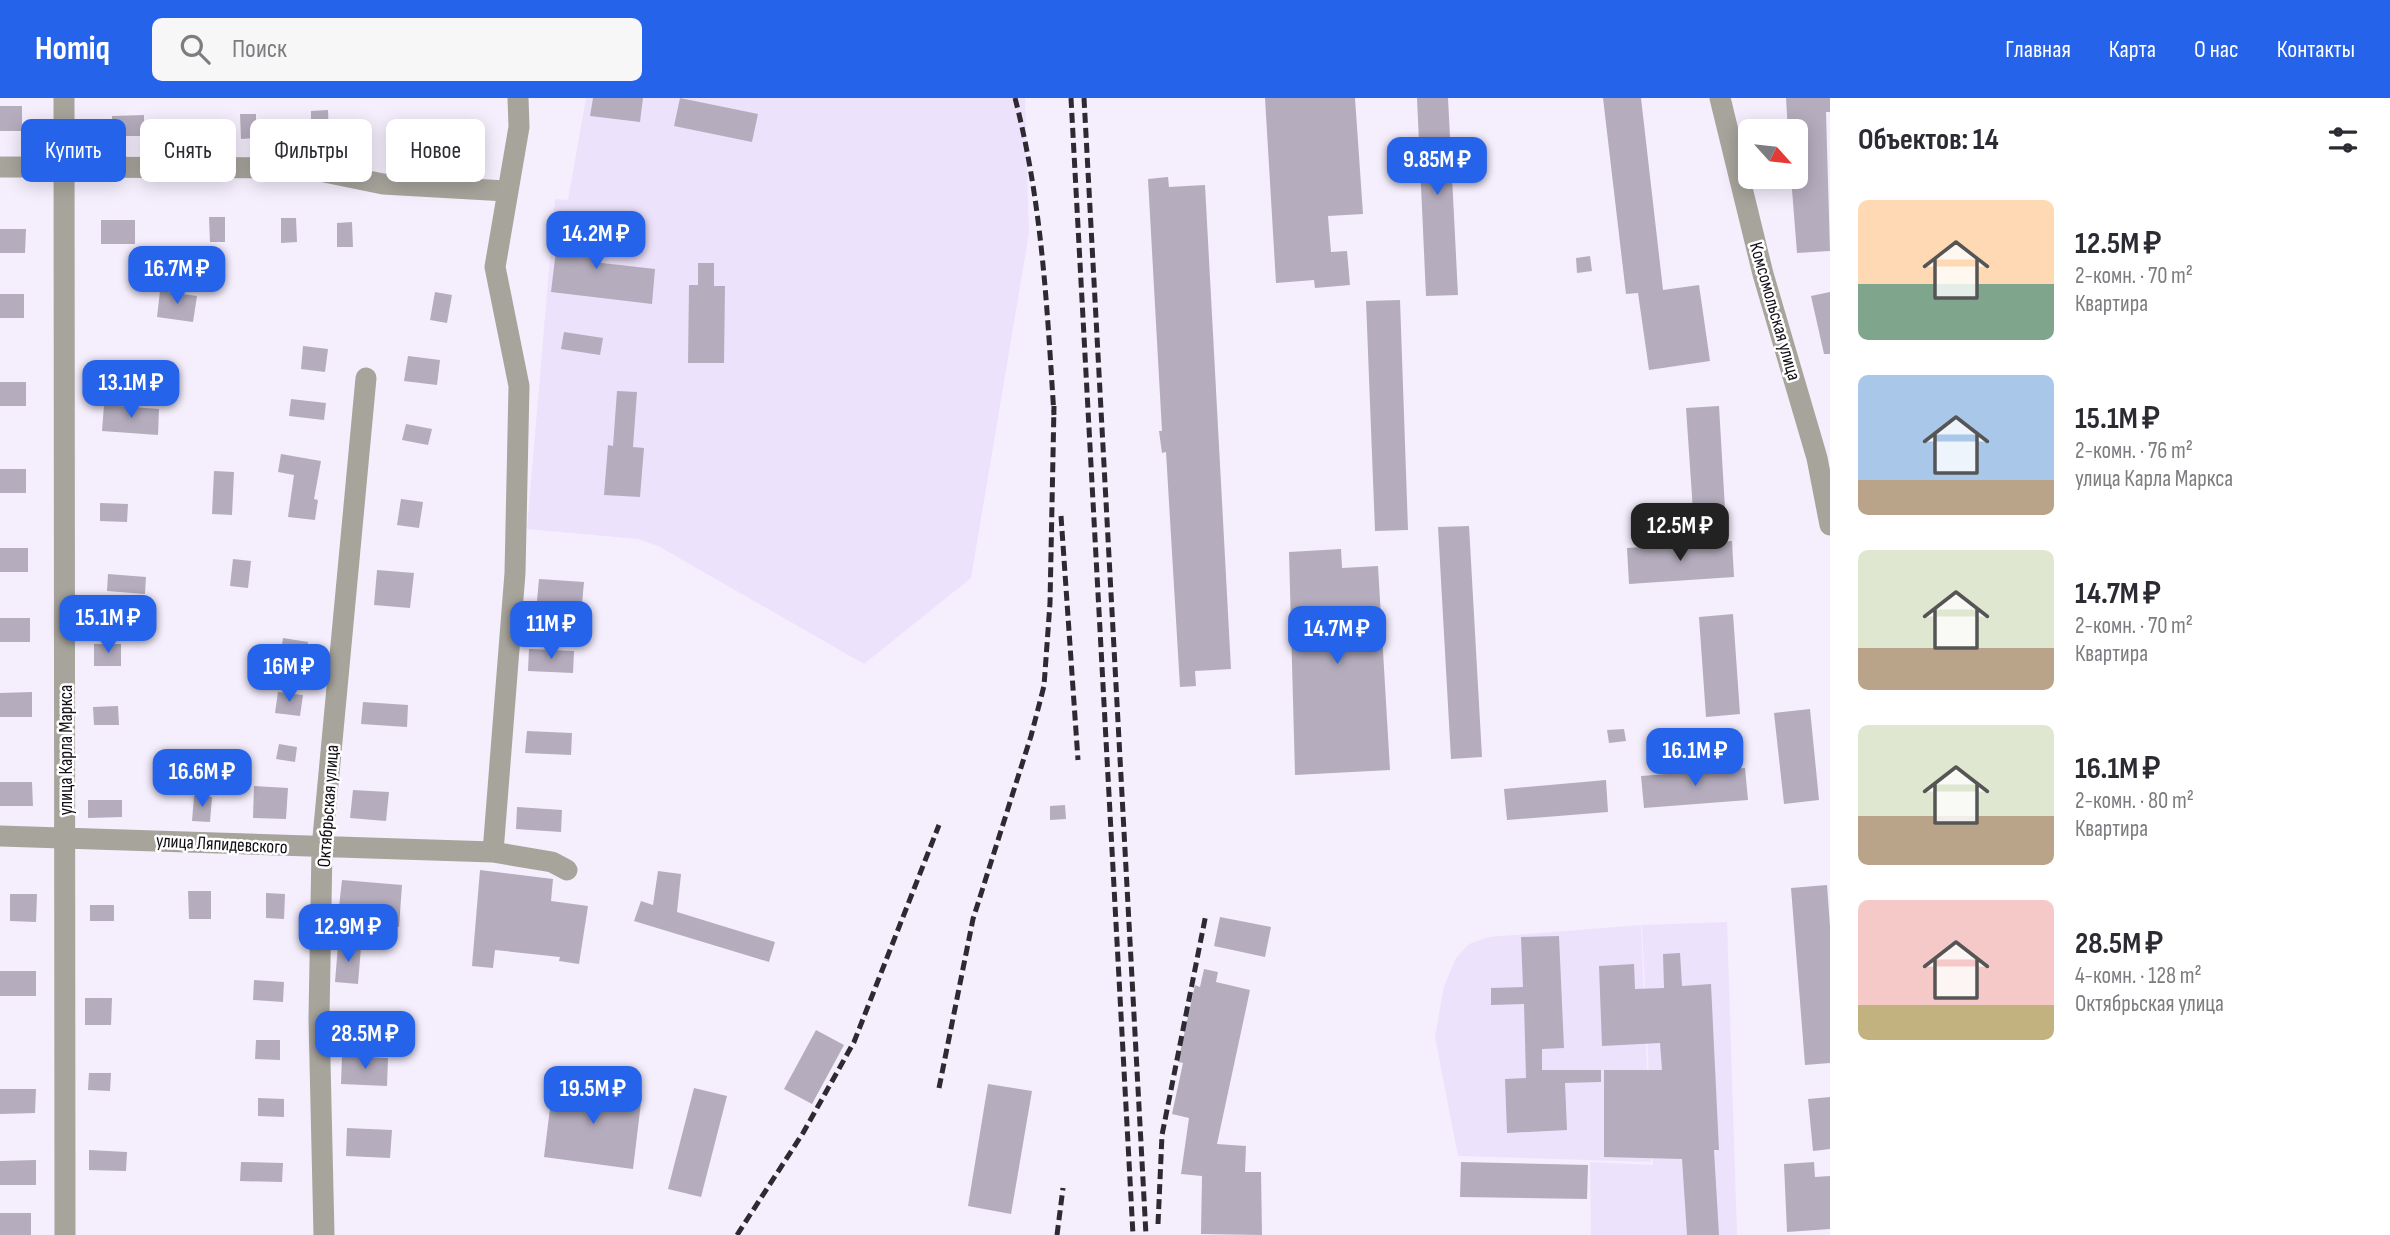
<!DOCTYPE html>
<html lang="ru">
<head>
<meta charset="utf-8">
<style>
  :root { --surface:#fff; --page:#f7f7f7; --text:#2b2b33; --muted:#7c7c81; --accent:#2563eb }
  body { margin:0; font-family:"Sofia Sans Condensed",sans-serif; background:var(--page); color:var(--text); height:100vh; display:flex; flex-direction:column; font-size:26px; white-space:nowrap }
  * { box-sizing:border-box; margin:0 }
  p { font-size:23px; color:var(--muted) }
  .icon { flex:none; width:38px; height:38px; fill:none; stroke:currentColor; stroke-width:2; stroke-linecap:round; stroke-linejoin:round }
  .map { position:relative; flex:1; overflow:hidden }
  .side { display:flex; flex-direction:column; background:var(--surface); width:560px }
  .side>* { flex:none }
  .hud { position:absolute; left:21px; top:21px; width:665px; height:63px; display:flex; gap:14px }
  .needle { width:46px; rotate:117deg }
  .controls { position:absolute; left:1738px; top:21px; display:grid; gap:14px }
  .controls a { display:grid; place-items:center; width:70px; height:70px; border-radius:10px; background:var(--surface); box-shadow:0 4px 18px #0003; font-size:35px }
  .price { position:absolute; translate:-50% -60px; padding:0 16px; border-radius:14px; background:var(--accent); color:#fff; font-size:23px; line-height:46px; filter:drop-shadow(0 2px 4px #0008) }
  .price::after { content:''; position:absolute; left:50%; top:42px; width:21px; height:16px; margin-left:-10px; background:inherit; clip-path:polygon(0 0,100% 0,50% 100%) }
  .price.selected { background:#222; color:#fff }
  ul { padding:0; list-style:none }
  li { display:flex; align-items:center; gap:21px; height:175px; padding:0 28px }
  li span { display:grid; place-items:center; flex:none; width:196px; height:140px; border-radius:10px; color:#555 }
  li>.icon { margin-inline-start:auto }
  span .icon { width:84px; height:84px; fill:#fffc; stroke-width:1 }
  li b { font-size:30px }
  h2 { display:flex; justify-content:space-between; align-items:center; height:84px; padding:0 28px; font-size:30px }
  .chip { padding:0 24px; border-radius:10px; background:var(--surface); box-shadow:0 4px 18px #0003; font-size:24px; line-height:63px }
  .chip.selected { background:var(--accent); color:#fff }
  header { display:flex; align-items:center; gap:42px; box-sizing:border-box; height:98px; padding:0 35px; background:var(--accent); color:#fff }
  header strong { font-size:33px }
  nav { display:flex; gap:38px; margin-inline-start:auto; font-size:24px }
  .search { width:490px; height:63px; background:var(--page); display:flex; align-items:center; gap:18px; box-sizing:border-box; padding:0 24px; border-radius:10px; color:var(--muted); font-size:26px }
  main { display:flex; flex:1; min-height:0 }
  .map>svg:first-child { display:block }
  .built { fill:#ede2fb }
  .building { fill:#b5adbe }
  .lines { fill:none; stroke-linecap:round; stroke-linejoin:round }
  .minor { stroke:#a7a49c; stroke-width:21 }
  .rail { stroke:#2e2a31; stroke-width:5; stroke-dasharray:10 5; stroke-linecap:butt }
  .labels { text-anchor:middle; stroke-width:5; stroke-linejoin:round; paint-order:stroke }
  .street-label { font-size:19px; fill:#110e14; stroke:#fff }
</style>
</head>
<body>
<header>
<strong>Homiq</strong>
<div class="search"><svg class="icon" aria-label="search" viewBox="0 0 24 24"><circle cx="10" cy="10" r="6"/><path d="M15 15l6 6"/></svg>Поиск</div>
<nav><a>Главная</a><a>Карта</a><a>О нас</a><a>Контакты</a></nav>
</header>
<main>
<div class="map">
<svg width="1830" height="1137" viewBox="0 0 1830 1137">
  <rect width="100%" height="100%" fill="#f5eefd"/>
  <path class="built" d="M586,0H1025L1029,135L971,480L864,566L658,448L638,441L527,431L555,101L568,102Z
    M1727,824L1737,1137H1591L1590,1064L1653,1067L1642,827Z
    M1641,827L1651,1064L1458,1058L1435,939L1444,888L1456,860L1469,846L1489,839Z"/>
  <path class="building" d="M593,0H643L640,24L590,18Z
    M680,0L758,16L752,44L674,28Z
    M1265,0H1355L1363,116L1328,118L1331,154L1347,153L1350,187L1315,190L1314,182L1276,185Z
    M1417,0H1448L1458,197L1426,198Z
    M1603,0H1641L1663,192L1699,187L1710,263L1649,272L1638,195L1626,196Z
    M1786,0H1830V14H1826L1830,153L1797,155L1791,79H1796V33H1788Z
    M0,8H22V33H0Z
    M328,12L329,40H311V13Z
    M240,16H256V40L241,41Z
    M144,17V38H112V18Z
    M450,29L470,33L467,56L447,53Z
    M1168,79L1169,89L1205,87L1231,571L1195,573L1196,588L1180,589L1166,354L1162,355L1159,333H1162L1148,81Z
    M209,119H225V144H210Z
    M281,120H296L297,144L281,145Z
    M101,122H135V146H101Z
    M352,124L353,149H337V125Z
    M559,127L596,131L593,164L655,171L652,206L551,194Z
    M0,131H26L25,155H0Z
    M1590,158L1592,173L1577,175L1576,160Z
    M698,165H714V188H725L724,265H688L689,187H698Z
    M160,193L197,198L193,224L157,219Z
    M435,194L452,197L447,225L430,222Z
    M1830,194V256H1824L1811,198Z
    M0,196H24V220H0Z
    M1400,202L1408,432L1375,433L1366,203Z
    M564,234L603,240L600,257L561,251Z
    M303,248L328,251L325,274L301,271Z
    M408,258L440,262L437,287L404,283Z
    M0,284H26V308H0Z
    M617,293L637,294L633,349L644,350L640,399L604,397L608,347L613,348Z
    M291,301L326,305L324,322L289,318Z
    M104,307L159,311L158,337L102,333Z
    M1719,308L1725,411L1693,413L1686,310Z
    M406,326L432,331L428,347L402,342Z
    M281,356L321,363L314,401L318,402L315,422L288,419L294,377L278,374Z
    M0,371H26V395H0Z
    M214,373L234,374L232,417L212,416Z
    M401,401L423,404L419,430L397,427Z
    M100,405L128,406L127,424L100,423Z
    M1469,428L1482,659L1451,661L1438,429Z
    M1732,443L1734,479L1629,486L1627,450Z
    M0,450H28V474H0Z
    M1341,451L1342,470L1378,468L1390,672L1295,677L1289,454Z
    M233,461L251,463L248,490L230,488Z
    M377,472L414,475L410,510L374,507Z
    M108,476L146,479L145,496L107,493Z
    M539,481L584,484L582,506L537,503Z
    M1733,516L1740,616L1706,619L1699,519Z
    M0,520H30V544H0Z
    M283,540L308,544L305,565L280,561Z
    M94,546H121V568H94Z
    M529,551L574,553L573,575L528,573Z
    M32,594V619H0V595Z
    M278,594L303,597L300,618L275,615Z
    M363,604L408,607L407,629L361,626Z
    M118,608L119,627H94L93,609Z
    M1810,611L1819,702L1784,706L1774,615Z
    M1624,631L1626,643L1609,645L1607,632Z
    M527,633L572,635L571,657L525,655Z
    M279,646L297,649L295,664L276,661Z
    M1745,670L1748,702L1644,710L1641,678Z
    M1606,682L1608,714L1507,722L1504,691Z
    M0,684H32L33,708H0Z
    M254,688L288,690L286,721L253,720Z
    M353,692L389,694L386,723L350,720Z
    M194,698L212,699L210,724L192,723Z
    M88,702H122V719L88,720Z
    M1065,707L1066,721L1050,722V708Z
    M517,709L562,712L561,734L516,731Z
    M480,772L553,781L551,803L588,808L579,866L559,863L560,859L495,852L493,870L472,868Z
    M658,773L681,776L677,814L775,844L769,864L634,823L641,803L653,807Z
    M342,782L402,787L399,829L357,825L359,810L339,809Z
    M1827,787L1830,828V965L1805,967L1791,790Z
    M188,793H211V821H189Z
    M266,795L285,796L284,821L266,820Z
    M10,796H37L36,824L10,823Z
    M90,807H114V823H90Z
    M1220,819L1271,829L1265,859L1214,848Z
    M1559,838L1564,950L1542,951V972H1601V984L1565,985L1567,1032L1507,1035L1505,981L1526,980L1524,906L1491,907V890L1523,889L1521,839Z
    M338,847L361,849L358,886L335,884Z
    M1680,855L1682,888L1711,886L1719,1052H1714L1719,1137H1687L1682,1061L1604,1059V972H1662L1660,945L1602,948L1599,868L1634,866L1635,891L1664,890L1663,856Z
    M1204,871L1218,874L1216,884L1250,892L1217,1046L1246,1048L1245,1074H1261L1262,1137L1201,1136L1202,1078L1181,1076L1189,1020L1172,1016L1183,965L1178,964L1195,887L1200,889Z
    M0,873H36V898H0Z
    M254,882L284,884L283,904L253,902Z
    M85,900H112L111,927H85Z
    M816,932L844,947L812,1006L784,991Z
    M256,942H280V962L255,961Z
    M342,958L388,960L387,988L341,986Z
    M89,975H111L110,993L88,992Z
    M553,986L642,996L633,1071L544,1059Z
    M988,986L1032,993L1011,1116L968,1108Z
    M694,990L727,998L701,1099L668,1091Z
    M0,991H36L35,1015L0,1016Z
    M1830,999V1051L1813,1053L1808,1001Z
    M258,1000L284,1001V1019L258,1018Z
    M347,1030L392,1032L390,1060L346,1058Z
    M89,1052L127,1054L126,1073L89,1072Z
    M36,1062V1087H0V1063Z
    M241,1064L283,1065L282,1084L240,1083Z
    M1461,1064L1588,1067L1587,1101L1460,1099Z
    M1814,1064L1815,1079L1830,1078V1131L1787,1134L1784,1066Z
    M0,1115H31V1137H0Z"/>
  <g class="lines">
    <path class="minor" d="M64,0L65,1137
      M1720,0L1763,176L1817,360L1830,427
      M0,69L305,70L383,86L506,93
      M0,738L493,754L552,764L567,772
      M493,754L515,475L519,288L495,169L519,29L518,0
      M324,1137L319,920L322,750L366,280"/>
    <path class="rail" d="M1015,0C1042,104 1047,209 1054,317
      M1071,0L1133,1137
      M1084,0L1146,1137
      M1061,418L1078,662
      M939,990L973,821L1031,638L1044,588L1050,505L1054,308
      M1158,1126L1162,1037L1206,816
      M737,1137L803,1035L854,944L939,727
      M1057,1137L1063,1090"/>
  </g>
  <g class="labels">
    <g class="street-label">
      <text transform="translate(1776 213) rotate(74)" y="7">Комсомольская улица</text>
      <text transform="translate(65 652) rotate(-90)" y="7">улица Карла Маркса</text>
      <text transform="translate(327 708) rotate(-86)" y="7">Октябрьская улица</text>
      <text transform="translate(222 745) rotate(3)" y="7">улица Ляпидевского</text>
    </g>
  </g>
</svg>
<div class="controls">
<a><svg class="needle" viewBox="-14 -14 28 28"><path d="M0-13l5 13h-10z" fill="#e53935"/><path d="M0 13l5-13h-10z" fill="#7c7c81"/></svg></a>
</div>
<b class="price" style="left:1437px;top:99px">9.85M ₽</b>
<b class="price" style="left:596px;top:173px">14.2M ₽</b>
<b class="price" style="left:177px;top:208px">16.7M ₽</b>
<b class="price" style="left:131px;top:322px">13.1M ₽</b>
<b class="price selected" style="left:1680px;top:465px">12.5M ₽</b>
<b class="price" style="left:108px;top:557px">15.1M ₽</b>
<b class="price" style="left:551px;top:563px">11M ₽</b>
<b class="price" style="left:1337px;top:568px">14.7M ₽</b>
<b class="price" style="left:289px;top:606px">16M ₽</b>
<b class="price" style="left:1695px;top:690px">16.1M ₽</b>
<b class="price" style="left:202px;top:711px">16.6M ₽</b>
<b class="price" style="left:348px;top:866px">12.9M ₽</b>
<b class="price" style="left:365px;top:973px">28.5M ₽</b>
<b class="price" style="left:593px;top:1028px">19.5M ₽</b>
<div class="hud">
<a class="chip selected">Купить</a>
<a class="chip">Снять</a>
<a class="chip">Фильтры</a>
<a class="chip">Новое</a>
</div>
</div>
<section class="side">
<h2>Объектов: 14<svg class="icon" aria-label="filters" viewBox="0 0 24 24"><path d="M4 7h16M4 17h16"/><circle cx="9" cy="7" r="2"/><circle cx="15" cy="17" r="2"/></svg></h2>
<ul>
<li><span style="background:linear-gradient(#ffd9b3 60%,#7fa58c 0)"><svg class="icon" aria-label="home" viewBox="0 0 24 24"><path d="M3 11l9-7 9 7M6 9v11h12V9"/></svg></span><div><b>12.5M ₽</b><p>2-комн. · 70 m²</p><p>Квартира</p></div></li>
<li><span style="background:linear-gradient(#a9c7e8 75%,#b9a48a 0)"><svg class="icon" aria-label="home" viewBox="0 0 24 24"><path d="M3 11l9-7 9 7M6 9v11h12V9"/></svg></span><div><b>15.1M ₽</b><p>2-комн. · 76 m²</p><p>улица Карла Маркса</p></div></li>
<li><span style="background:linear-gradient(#dfe7d0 70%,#b9a48a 0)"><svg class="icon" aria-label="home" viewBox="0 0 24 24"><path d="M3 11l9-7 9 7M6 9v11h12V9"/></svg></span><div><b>14.7M ₽</b><p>2-комн. · 70 m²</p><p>Квартира</p></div></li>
<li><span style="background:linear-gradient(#dfe7d0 65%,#b9a48a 0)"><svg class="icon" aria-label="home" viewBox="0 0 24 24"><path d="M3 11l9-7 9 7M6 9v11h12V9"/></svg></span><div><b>16.1M ₽</b><p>2-комн. · 80 m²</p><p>Квартира</p></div></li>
<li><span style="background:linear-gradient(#f6c9c9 75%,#c2b280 0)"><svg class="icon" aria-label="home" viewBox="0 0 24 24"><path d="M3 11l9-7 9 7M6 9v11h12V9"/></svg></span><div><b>28.5M ₽</b><p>4-комн. · 128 m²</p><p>Октябрьская улица</p></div></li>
</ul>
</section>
</main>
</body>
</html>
